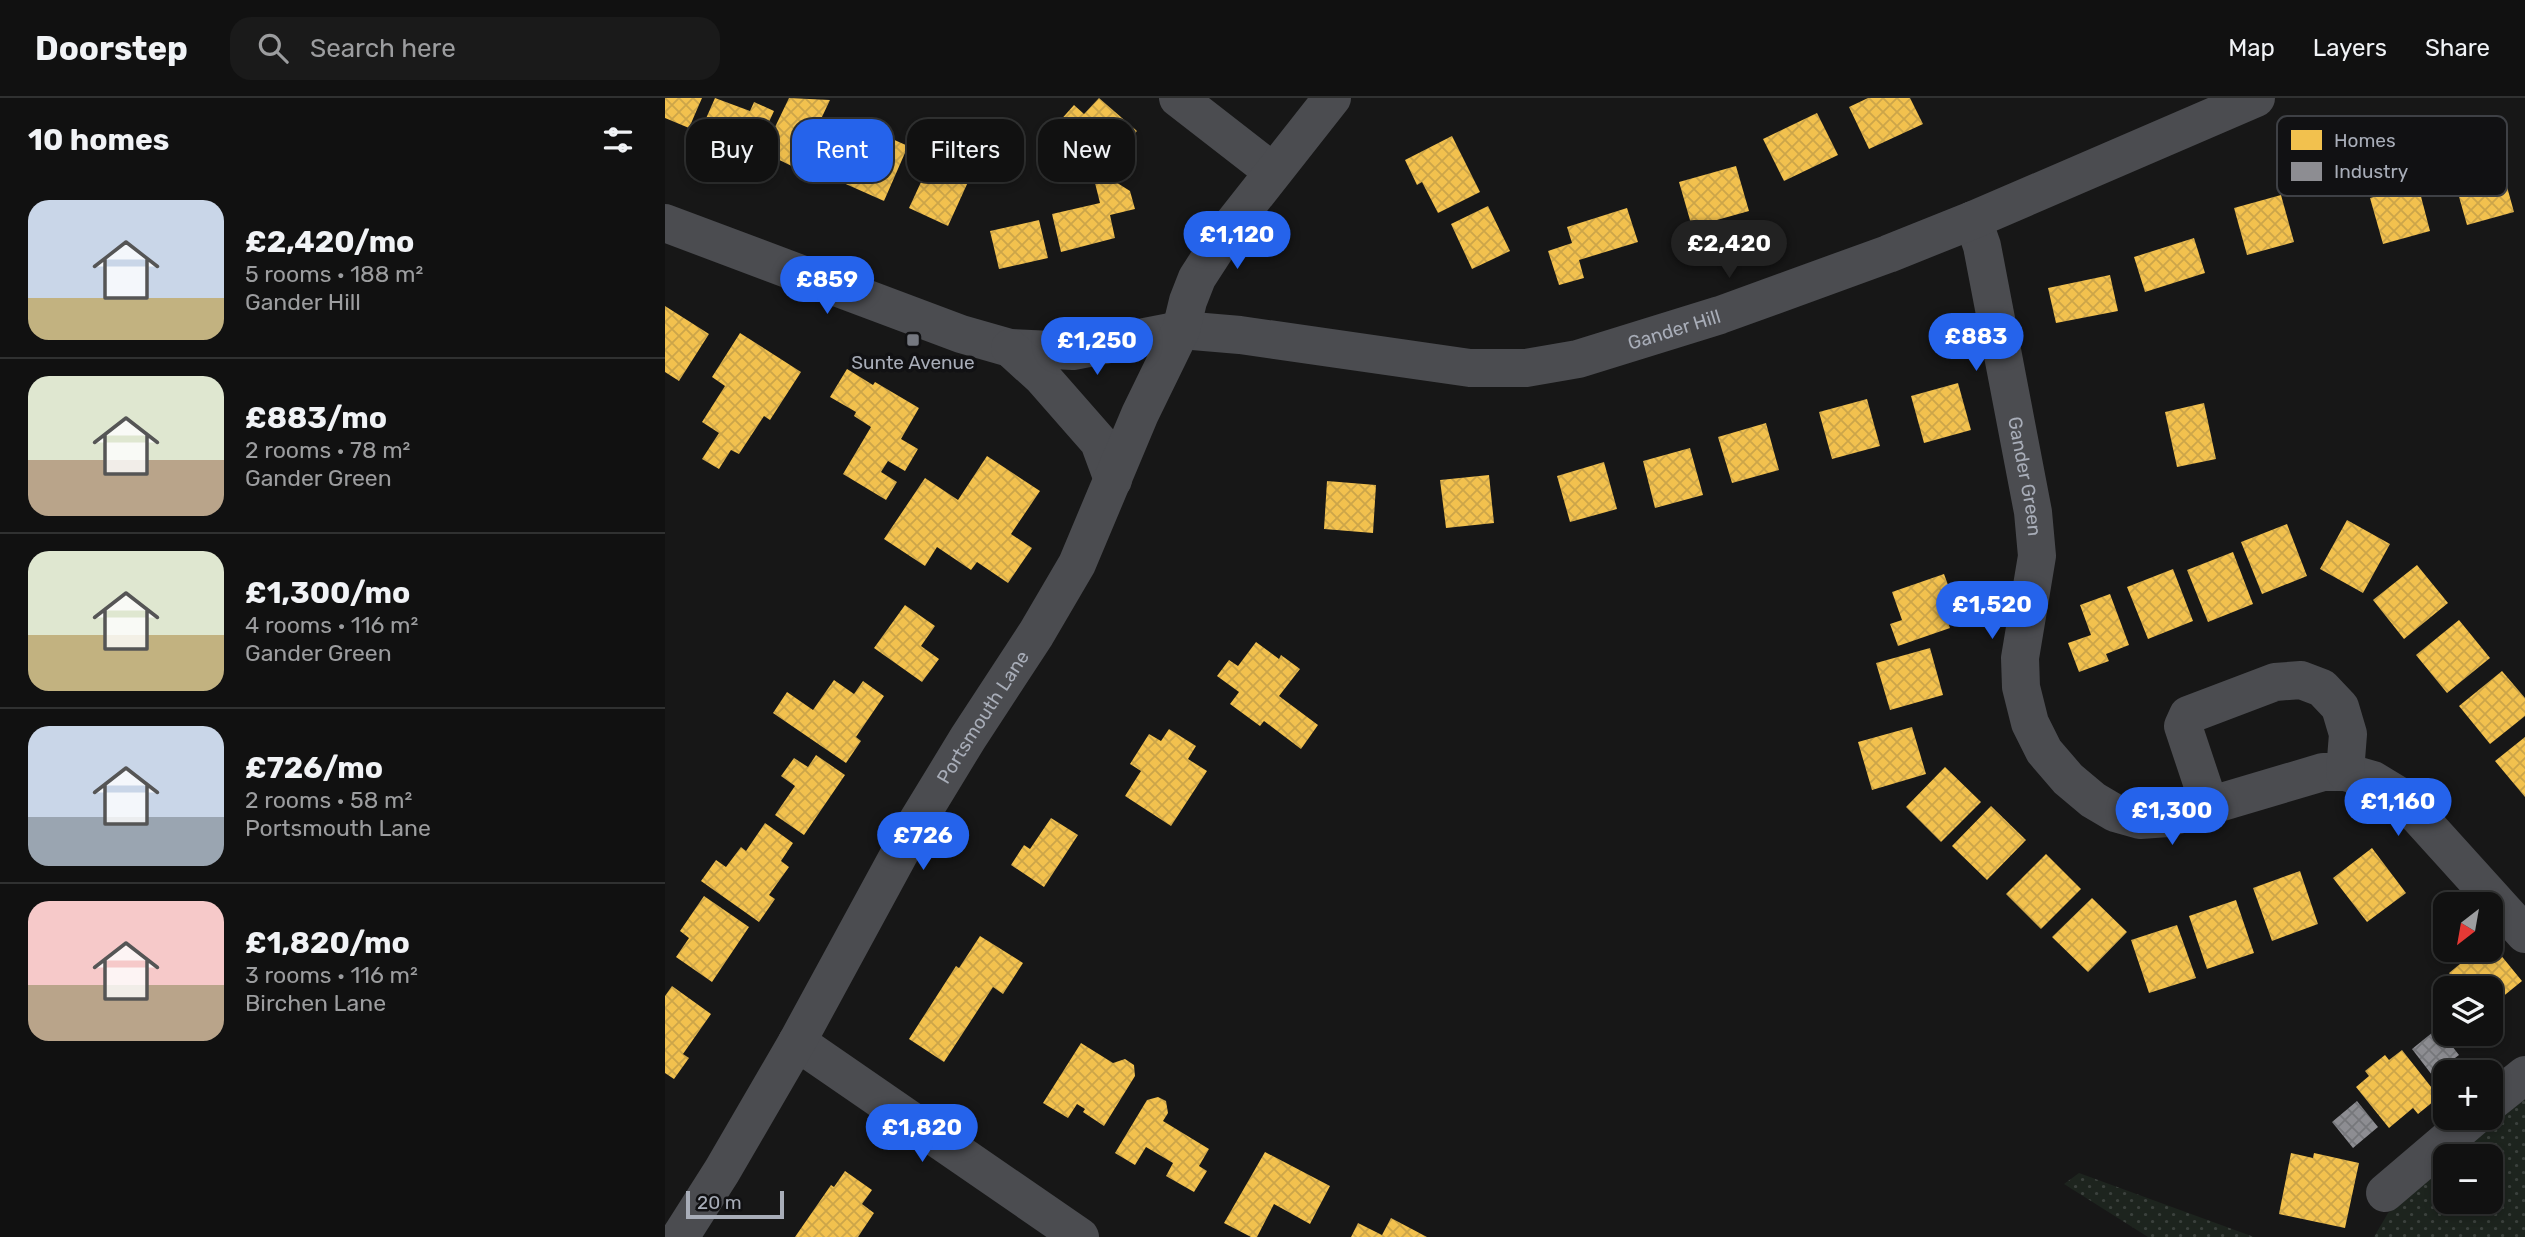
<!DOCTYPE html>
<html lang="en">
<head>
<meta charset="utf-8">
<style>
  :root { --surface:#111; --page:#1a1a1a; --text:#f1f3f6; --muted:#9c9d9f; --line:#303131; --accent:#2563eb }
  body { margin:0; font-family:Rubik,sans-serif; background:var(--page); color:var(--text); height:100vh; display:flex; flex-direction:column; font-size:26px; white-space:nowrap }
  * { box-sizing:border-box; margin:0 }
  p { font-size:23px; color:var(--muted) }
  .icon { flex:none; width:38px; height:38px; fill:none; stroke:currentColor; stroke-width:2; stroke-linecap:round; stroke-linejoin:round }
  .map { position:relative; flex:1; overflow:hidden }
  .side { display:flex; flex-direction:column; background:var(--surface); width:665px }
  .side>* { flex:none }
  .guide { position:absolute; left:21px; top:21px; width:665px; height:63px; display:flex; gap:14px }
  .needle { width:46px; rotate:211deg }
  .controls { position:absolute; left:1768px; top:794px; display:grid; gap:14px }
  .controls a { display:grid; place-items:center; width:70px; height:70px; border-radius:14px; background:var(--surface); box-shadow:0 4px 10px #0003,0 0 0 2px var(--line); font-size:35px }
  .scale { position:absolute; left:21px; bottom:18px; width:98px; box-sizing:border-box; padding-left:7px; border:4px solid #a8adb8; border-top:0; font-size:19px; line-height:24px; white-space:nowrap; color:#a8adb8; -webkit-text-stroke:5px #111113; paint-order:stroke }
  .price { position:absolute; translate:-50% -60px; padding:0 16px; border-radius:24px; background:var(--accent); color:#fff; font-size:23px; line-height:46px; filter:drop-shadow(0 2px 4px #0008) }
  .price::after { content:''; position:absolute; left:50%; top:42px; width:21px; height:16px; margin-left:-10px; background:inherit; clip-path:polygon(0 0,100% 0,50% 100%) }
  .price.current { background:#222; color:#fff }
  ul { padding:0; list-style:none }
  li { display:flex; align-items:center; gap:21px; height:175px; padding:0 28px }
  li+li { border-top:2px solid var(--line) }
  li span { display:grid; place-items:center; flex:none; width:196px; height:140px; border-radius:21px; color:#555 }
  li>.icon { margin-inline-start:auto }
  span .icon { width:84px; height:84px; fill:#fffc; stroke-width:1 }
  li b { font-size:30px }
  h2 { display:flex; justify-content:space-between; align-items:center; height:84px; padding:0 28px; font-size:30px }
  .chip { padding:0 24px; border-radius:21px; background:var(--surface); box-shadow:0 4px 10px #0003,0 0 0 2px var(--line); font-size:24px; line-height:63px }
  .chip.current { background:var(--accent); color:#fff }
  header { display:flex; align-items:center; gap:42px; box-sizing:border-box; height:98px; padding:0 35px; background:var(--surface); border-bottom:2px solid var(--line) }
  header strong { font-size:33px }
  nav { display:flex; gap:38px; margin-inline-start:auto; font-size:24px }
  .search { width:490px; height:63px; background:var(--page); display:flex; align-items:center; gap:18px; box-sizing:border-box; padding:0 24px; border-radius:21px; color:var(--muted); font-size:26px }
  main { display:flex; flex:1; min-height:0 }
  .map>svg:first-child { display:block }
  .park { fill:url(#park-dots) }
  .homes { fill:url(#homes-cross-hatch) }
  .industry { fill:url(#industry-cross-hatch) }
  .lines { fill:none; stroke-linecap:round; stroke-linejoin:round }
  .minor { stroke:#4b4c50; stroke-width:38 }
  .poi-dot { fill:#757880; stroke:#111113; stroke-width:2.5 }
  .labels { text-anchor:middle; stroke-width:7; stroke-linejoin:round; paint-order:stroke }
  .street-label { font-size:19px; fill:#a8adb8; stroke:#111113 }
  .poi-label { font-size:19px; fill:#a8adb8; stroke:#111113 }
  .key { fill:#111113; stroke:#3e4045; stroke-width:2 }
  .key-label { font-size:19px; fill:#a8adb8 }
</style>
</head>
<body>
<header>
<strong>Doorstep</strong>
<div class="search"><svg class="icon" aria-label="search" viewBox="0 0 24 24"><circle cx="10" cy="10" r="6"/><path d="M15 15l6 6"/></svg>Search here</div>
<nav><a>Map</a><a>Layers</a><a>Share</a></nav>
</header>
<main>
<section class="side">
<h2>10 homes<svg class="icon" aria-label="filters" viewBox="0 0 24 24"><path d="M4 7h16M4 17h16"/><circle cx="9" cy="7" r="2"/><circle cx="15" cy="17" r="2"/></svg></h2>
<ul>
<li><span style="background:linear-gradient(#c9d6e8 70%,#c2b280 0)"><svg class="icon" aria-label="home" viewBox="0 0 24 24"><path d="M3 11l9-7 9 7M6 9v11h12V9"/></svg></span><div><b>£2,420/mo</b><p>5 rooms · 188 m²</p><p>Gander Hill</p></div></li>
<li><span style="background:linear-gradient(#dfe7d0 60%,#b9a48a 0)"><svg class="icon" aria-label="home" viewBox="0 0 24 24"><path d="M3 11l9-7 9 7M6 9v11h12V9"/></svg></span><div><b>£883/mo</b><p>2 rooms · 78 m²</p><p>Gander Green</p></div></li>
<li><span style="background:linear-gradient(#dfe7d0 60%,#c2b280 0)"><svg class="icon" aria-label="home" viewBox="0 0 24 24"><path d="M3 11l9-7 9 7M6 9v11h12V9"/></svg></span><div><b>£1,300/mo</b><p>4 rooms · 116 m²</p><p>Gander Green</p></div></li>
<li><span style="background:linear-gradient(#c9d6e8 65%,#9aa5b1 0)"><svg class="icon" aria-label="home" viewBox="0 0 24 24"><path d="M3 11l9-7 9 7M6 9v11h12V9"/></svg></span><div><b>£726/mo</b><p>2 rooms · 58 m²</p><p>Portsmouth Lane</p></div></li>
<li><span style="background:linear-gradient(#f6c9c9 60%,#b9a48a 0)"><svg class="icon" aria-label="home" viewBox="0 0 24 24"><path d="M3 11l9-7 9 7M6 9v11h12V9"/></svg></span><div><b>£1,820/mo</b><p>3 rooms · 116 m²</p><p>Birchen Lane</p></div></li>
</ul>
</section>
<div class="map">
<svg width="1860" height="1139" viewBox="0 0 1860 1139">
  <defs>
    <pattern id="park-dots" width="8" height="8" patternUnits="userSpaceOnUse" patternTransform="scale(1.75)"><rect width="8" height="8" fill="#1d241e"/><path d="M2 2h.1M6 6h.1" fill="none" stroke="#3b413d" stroke-width="1.8" stroke-linecap="round"/></pattern>
    <pattern id="homes-cross-hatch" width="8" height="8" patternUnits="userSpaceOnUse" patternTransform="scale(1.75)"><rect width="8" height="8" fill="#f2c14e"/><path d="M0 0l8 8M0 8l8-8" fill="none" stroke="#cca549"/></pattern>
    <pattern id="industry-cross-hatch" width="8" height="8" patternUnits="userSpaceOnUse" patternTransform="scale(1.75)"><rect width="8" height="8" fill="#8d8d92"/><path d="M0 0l8 8M0 8l8-8" fill="none" stroke="#76777b"/></pattern>
  </defs>
  <rect width="100%" height="100%" fill="#171717"/>
  <path class="park" d="M1860,995V1139H1709L1723,1115L1780,1065V1104H1825V1059H1787Z
    M1414,1075L1589,1139H1483L1399,1086Z"/>
  <path class="homes" d="M0,0H37L24,30L0,20Z
    M50,0L85,13L89,4L109,13L88,59L70,50L74,41L39,25Z
    M124,0L165,2L156,21L176,30L154,76L145,71L143,76L98,54Z
    M434,0L472,33L441,68L393,25L409,7L419,16Z
    M1203,0H1245L1258,26L1204,51L1184,9Z
    M1152,15L1173,57L1119,83L1098,41Z
    M184,37L219,53L225,40L243,48L219,103L165,79Z
    M787,38L815,94L773,115L757,84L752,87L740,62Z
    M288,51L313,62L283,128L244,110L269,56L283,62Z
    M1836,67L1849,114L1802,127L1789,81Z
    M1071,68L1084,113L1027,129L1014,84Z
    M446,81L465,93L470,111L445,117L450,140L396,154L387,116L435,105L430,85Z
    M1753,87L1765,133L1718,146L1705,100Z
    M1616,97L1629,144L1582,157L1569,110Z
    M823,108L845,153L807,171L786,126Z
    M962,110L973,144L914,162L919,180L894,187L883,153L907,145L902,129Z
    M374,122L383,160L334,171L325,133Z
    M1529,140L1540,175L1480,194L1469,159Z
    M1445,177L1453,213L1391,225L1383,190Z
    M0,208L44,236L14,283L0,274Z
    M75,235L136,274L105,322L99,318L74,356L66,352L54,371L37,361L54,335L37,324L60,288L47,279Z
    M182,271L208,287L210,284L254,310L236,341L253,351L240,373L223,363L216,374L232,384L221,402L178,376L206,329L189,318L191,314L165,299Z
    M1293,285L1306,332L1259,345L1246,298Z
    M1202,301L1215,348L1167,361L1154,314Z
    M1539,305L1551,361L1512,369L1500,314Z
    M1101,325L1114,372L1067,385L1053,339Z
    M1025,350L1038,397L990,410L978,363Z
    M322,358L375,393L346,436L367,450L343,485L312,464L306,472L272,449L260,468L219,441L260,380L293,402Z
    M939,364L952,411L905,424L892,378Z
    M824,377L829,425L781,430L775,382Z
    M662,383L711,387L708,435L659,431Z
    M1682,422L1725,446L1698,495L1655,471Z
    M1622,426L1642,478L1597,496L1576,444Z
    M1568,454L1588,506L1543,524L1522,472Z
    M1752,467L1783,505L1739,541L1708,502Z
    M1508,471L1528,523L1483,541L1462,489Z
    M1279,476L1293,514L1281,518L1285,530L1233,548L1225,526L1237,522L1227,494Z
    M1445,496L1464,547L1441,556L1444,563L1414,574L1403,545L1426,537L1415,507Z
    M240,507L270,528L256,548L274,561L257,584L209,550Z
    M1794,522L1825,560L1782,595L1751,557Z
    M591,544L614,561L616,557L635,571L614,598L653,627L636,651L599,623L595,628L565,606L574,594L552,578L564,562L573,568Z
    M1265,550L1278,597L1225,612L1211,565Z
    M1837,573L1860,600V618L1825,646L1794,608Z
    M169,582L189,596L198,583L219,598L191,639L196,643L181,665L108,615L122,594L148,612Z
    M1247,629L1261,676L1207,692L1193,644Z
    M504,631L531,648L523,661L542,673L506,728L460,698L476,673L465,666L484,636L496,643Z
    M1860,639V699L1830,663Z
    M151,657L180,677L139,737L110,717L130,688L116,678L129,660L143,669Z
    M1280,669L1316,704L1276,744L1241,709Z
    M1326,708L1361,742L1322,782L1287,748Z
    M386,720L413,737L379,789L346,767L359,747L365,751Z
    M100,725L128,745L116,763L124,769L104,797L110,801L94,824L36,783L51,762L61,769L76,749L81,753Z
    M1707,750L1741,795L1702,824L1668,780Z
    M1381,756L1416,791L1376,831L1341,796Z
    M1635,773L1653,826L1607,843L1588,790Z
    M39,798L84,829L47,884L11,859L24,840L15,833Z
    M1427,800L1462,834L1423,874L1387,839Z
    M1571,802L1589,855L1542,871L1524,818Z
    M1512,827L1531,880L1484,895L1466,842Z
    M315,838L358,865L338,896L328,889L279,964L244,941L291,868L294,870Z
    M1825,844L1857,883L1825,909V891H1797L1784,875L1812,852H1825Z
    M7,888L46,916L18,956L24,960L9,981L0,975V898Z
    M416,945L448,965L460,961L469,967L470,978L439,1028L418,1014L420,1011L412,1006L403,1020L378,1005Z
    M1737,952L1774,999L1753,1016L1748,1010L1724,1030L1691,989L1704,978L1700,973L1720,957L1724,962Z
    M493,999L501,1003L503,1015L498,1023L544,1051L534,1068L542,1073L529,1094L501,1078L508,1065L481,1049L470,1067L450,1055L482,1002Z
    M600,1054L665,1088L645,1126L609,1106L592,1139H586L559,1125Z
    M1626,1055L1648,1060L1649,1055L1694,1065L1680,1130L1614,1116Z
    M180,1073L207,1092L197,1106L209,1115L193,1139H130L166,1087L169,1089Z
    M726,1120L762,1139H686L693,1125L717,1137Z"/>
  <path class="industry" d="M1773,930L1794,957L1767,977L1747,951Z
    M1692,1003L1713,1029L1688,1050L1667,1024Z"/>
  <g class="lines">
    <g class="minor">
      <path d="M513,0L607,73"/>
      <path id="s1" d="M1308,122L1317,148L1368,414L1372,458L1355,560L1356,589L1365,625L1379,653L1403,681L1428,702L1450,715L1475,722L1503,720L1658,674H1680L1708,682L1736,699L1860,836"/>
      <path id="s2" d="M0,125L296,236L345,250L408,253L516,232L575,237L805,270H861L913,261L1055,217L1223,156L1308,122L1591,0"/>
      <path d="M345,250L377,279L434,344L448,382"/>
      <path d="M1545,709L1518,628L1523,617L1610,584L1636,582L1657,590L1675,609L1683,636L1680,674"/>
      <path d="M132,944L415,1139"/>
      <path d="M1825,1005L1860,977"/>
      <path d="M1720,1095L1808,1020"/>
      <path id="s3" d="M15,1139L57,1073L132,944L250,727L303,640L371,536L412,466L475,316L516,232L523,203L532,180L563,132L667,0"/>
    </g>
  </g>
  <rect class="poi-dot" x="241" y="235" width="14" height="14" rx="3.5"/>
  <g class="labels">
    <g class="street-label">
      <text dy="7" stroke="none"><textPath href="#s2" startOffset="1041">Gander Hill</textPath></text>
      <text dy="7" stroke="none"><textPath href="#s1" startOffset="262">Gander Green</textPath></text>
      <text dy="7" stroke="none"><textPath href="#s3" startOffset="602">Portsmouth Lane</textPath></text>
    </g>
    <g class="poi-label">
      <text x="248" y="271">Sunte Avenue</text>
    </g>
  </g>
  <rect x="1612" y="18" width="230" height="80" rx="10" class="key"/>
  <rect x="1626" y="32" width="31" height="20" fill="#f2c14e"/>
  <rect x="1626" y="64" width="31" height="19" fill="#8d8d92"/>
  <g class="key-label">
    <text x="1669" y="49">Homes</text>
    <text x="1669" y="80">Industry</text>
  </g>
</svg>
<div class="controls">
<a><svg class="needle" viewBox="-14 -14 28 28"><path d="M0-13l5 13h-10z" fill="#e53935"/><path d="M0 13l5-13h-10z" fill="#9c9d9f"/></svg></a>
<a><svg class="icon" aria-label="layers" viewBox="0 0 24 24"><path d="M12 4l9 5-9 5-9-5zM3 14l9 5 9-5"/></svg></a>
<a>+</a>
<a>−</a>
</div>
<div class="scale">20 m</div>
<b class="price" style="left:572px;top:173px">£1,120</b>
<b class="price current" style="left:1064px;top:182px">£2,420</b>
<b class="price" style="left:162px;top:218px">£859</b>
<b class="price" style="left:1311px;top:275px">£883</b>
<b class="price" style="left:432px;top:279px">£1,250</b>
<b class="price" style="left:1327px;top:543px">£1,520</b>
<b class="price" style="left:1733px;top:740px">£1,160</b>
<b class="price" style="left:1507px;top:749px">£1,300</b>
<b class="price" style="left:258px;top:774px">£726</b>
<b class="price" style="left:257px;top:1066px">£1,820</b>
<div class="guide">
<a class="chip">Buy</a>
<a class="chip current">Rent</a>
<a class="chip">Filters</a>
<a class="chip">New</a>
</div>
</div>
</main>
</body>
</html>
